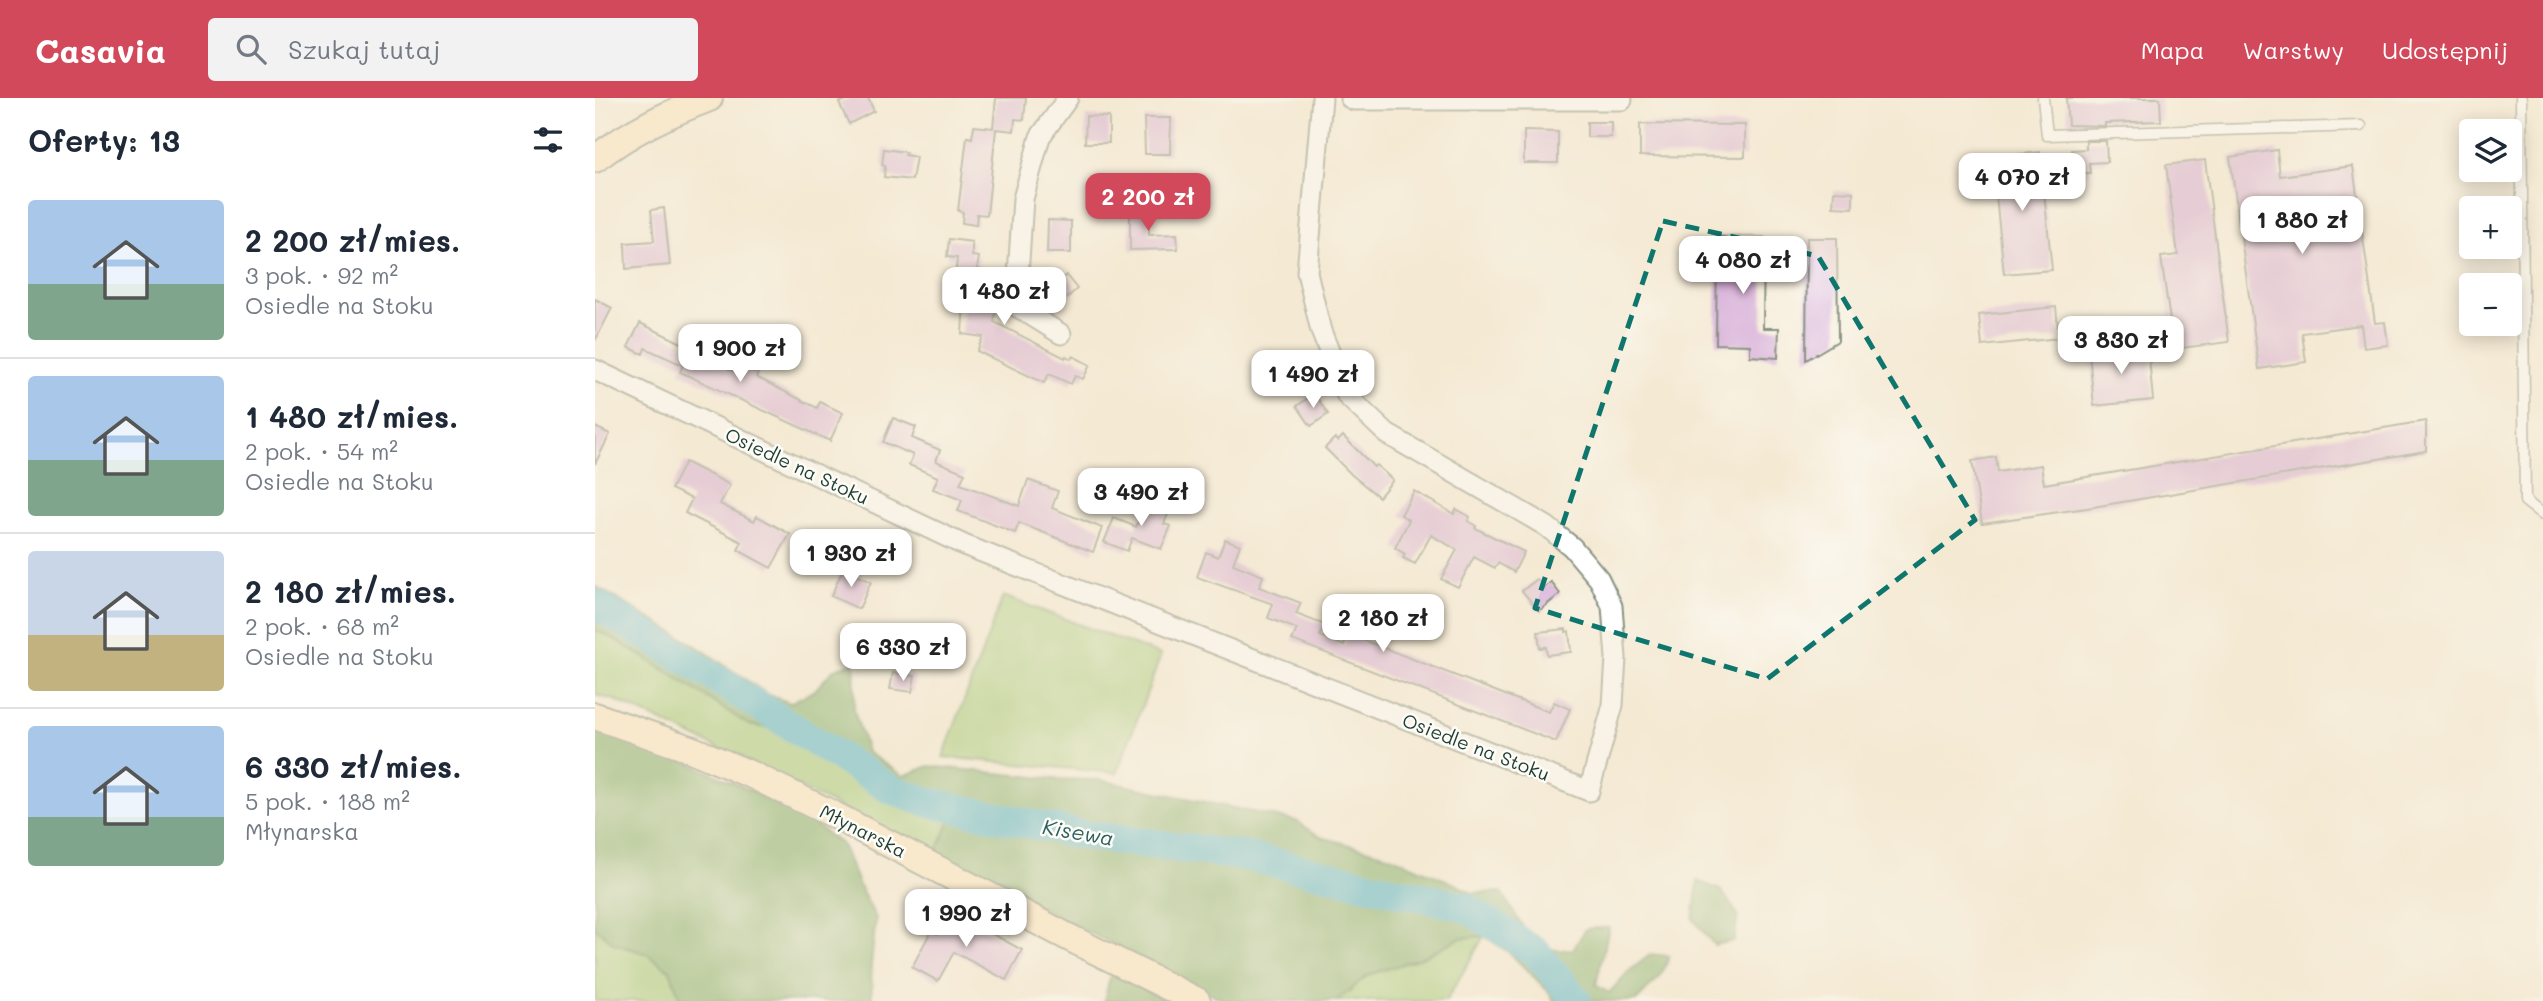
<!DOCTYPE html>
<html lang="pl">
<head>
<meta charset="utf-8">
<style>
  :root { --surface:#fff; --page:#f2f2f3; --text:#1f2937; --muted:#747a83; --line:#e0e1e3; --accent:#d1495b }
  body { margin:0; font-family:Mali,sans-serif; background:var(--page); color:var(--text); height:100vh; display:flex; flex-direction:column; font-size:26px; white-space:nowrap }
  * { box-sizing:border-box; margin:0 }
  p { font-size:23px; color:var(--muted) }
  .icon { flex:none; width:38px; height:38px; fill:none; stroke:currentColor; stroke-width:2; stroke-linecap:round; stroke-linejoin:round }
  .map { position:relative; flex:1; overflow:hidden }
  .sheet { display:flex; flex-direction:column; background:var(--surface); width:595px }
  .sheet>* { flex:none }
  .controls { position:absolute; left:1864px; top:21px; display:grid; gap:14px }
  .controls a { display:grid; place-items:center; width:63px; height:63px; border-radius:7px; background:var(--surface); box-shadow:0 4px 18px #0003; font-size:35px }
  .price { position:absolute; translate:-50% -60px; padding:0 16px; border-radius:14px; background:#fff; color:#222; font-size:23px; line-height:46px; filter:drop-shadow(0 2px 4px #0008) }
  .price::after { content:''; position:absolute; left:50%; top:42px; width:21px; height:16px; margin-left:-10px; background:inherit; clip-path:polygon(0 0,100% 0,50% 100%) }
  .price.active { background:var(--accent); color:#fff }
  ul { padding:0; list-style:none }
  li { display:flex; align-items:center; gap:21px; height:175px; padding:0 28px }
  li+li { border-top:2px solid var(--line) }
  li span { display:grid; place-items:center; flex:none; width:196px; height:140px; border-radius:7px; color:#555 }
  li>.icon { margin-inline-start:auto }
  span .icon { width:84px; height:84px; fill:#fffc; stroke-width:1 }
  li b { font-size:30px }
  h2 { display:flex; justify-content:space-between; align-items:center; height:84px; padding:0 28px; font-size:30px }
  header { display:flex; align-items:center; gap:42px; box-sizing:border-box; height:98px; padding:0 35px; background:var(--accent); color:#fff }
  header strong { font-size:33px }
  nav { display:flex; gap:38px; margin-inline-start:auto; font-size:24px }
  .search { width:490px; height:63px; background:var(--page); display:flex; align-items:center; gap:18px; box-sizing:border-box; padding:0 24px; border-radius:7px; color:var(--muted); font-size:26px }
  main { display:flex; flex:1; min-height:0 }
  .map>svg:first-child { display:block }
  .green { fill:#9fc975; stroke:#5f8354; stroke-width:2 }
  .forest { fill:#7fad66; stroke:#4f754d; stroke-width:2 }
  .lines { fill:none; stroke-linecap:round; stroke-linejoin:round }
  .river { stroke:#4ab1c8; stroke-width:30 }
  .building { fill:#d6acd7 }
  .lane-casing { stroke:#8a9384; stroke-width:13 }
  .street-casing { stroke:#8a9384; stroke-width:23 }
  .secondary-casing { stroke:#8a9384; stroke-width:30 }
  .lane { stroke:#fff; stroke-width:10 }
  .street { stroke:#fff; stroke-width:19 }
  .secondary { stroke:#fce6c4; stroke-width:26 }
  .marked { fill:none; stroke:#0f766e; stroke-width:5; stroke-dasharray:14 9; stroke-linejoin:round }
  .labels { text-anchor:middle; stroke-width:5; stroke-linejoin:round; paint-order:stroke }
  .street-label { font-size:19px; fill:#1f3d34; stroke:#fdfcf7 }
  .water-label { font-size:21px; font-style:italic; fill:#2c6060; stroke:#fdfcf7 }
</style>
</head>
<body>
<header>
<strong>Casavia</strong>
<div class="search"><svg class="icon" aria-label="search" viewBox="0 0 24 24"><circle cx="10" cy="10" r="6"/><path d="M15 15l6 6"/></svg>Szukaj tutaj</div>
<nav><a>Mapa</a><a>Warstwy</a><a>Udostępnij</a></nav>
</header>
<main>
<section class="sheet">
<h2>Oferty: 13<svg class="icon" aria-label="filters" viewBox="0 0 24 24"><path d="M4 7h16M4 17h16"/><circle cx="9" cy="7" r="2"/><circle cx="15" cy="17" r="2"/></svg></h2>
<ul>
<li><span style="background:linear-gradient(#a9c7e8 60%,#7fa58c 0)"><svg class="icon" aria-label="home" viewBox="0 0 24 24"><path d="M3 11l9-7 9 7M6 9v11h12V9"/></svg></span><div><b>2 200 zł/mies.</b><p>3 pok. · 92 m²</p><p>Osiedle na Stoku</p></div></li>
<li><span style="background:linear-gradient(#a9c7e8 60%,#7fa58c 0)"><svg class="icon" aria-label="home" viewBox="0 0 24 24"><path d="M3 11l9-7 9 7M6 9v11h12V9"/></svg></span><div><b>1 480 zł/mies.</b><p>2 pok. · 54 m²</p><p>Osiedle na Stoku</p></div></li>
<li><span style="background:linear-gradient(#c9d6e8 60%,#c2b280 0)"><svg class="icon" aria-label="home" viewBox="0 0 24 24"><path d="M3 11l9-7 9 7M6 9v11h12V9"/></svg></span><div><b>2 180 zł/mies.</b><p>2 pok. · 68 m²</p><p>Osiedle na Stoku</p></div></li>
<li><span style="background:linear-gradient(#a9c7e8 65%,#7fa58c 0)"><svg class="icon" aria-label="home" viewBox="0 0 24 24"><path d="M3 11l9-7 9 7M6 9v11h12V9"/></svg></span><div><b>6 330 zł/mies.</b><p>5 pok. · 188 m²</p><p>Młynarska</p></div></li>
</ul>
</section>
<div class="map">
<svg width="1948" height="903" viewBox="0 0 1948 903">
  <rect width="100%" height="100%" fill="#fdfcf7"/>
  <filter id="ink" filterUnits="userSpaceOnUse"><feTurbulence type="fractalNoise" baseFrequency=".0143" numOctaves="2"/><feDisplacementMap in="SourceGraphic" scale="14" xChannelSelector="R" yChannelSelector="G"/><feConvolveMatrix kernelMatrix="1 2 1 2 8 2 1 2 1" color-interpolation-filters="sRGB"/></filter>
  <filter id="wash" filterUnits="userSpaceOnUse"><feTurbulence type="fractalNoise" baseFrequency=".00686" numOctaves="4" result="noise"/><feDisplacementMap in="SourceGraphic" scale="28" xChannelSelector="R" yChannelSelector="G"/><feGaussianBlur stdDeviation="1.57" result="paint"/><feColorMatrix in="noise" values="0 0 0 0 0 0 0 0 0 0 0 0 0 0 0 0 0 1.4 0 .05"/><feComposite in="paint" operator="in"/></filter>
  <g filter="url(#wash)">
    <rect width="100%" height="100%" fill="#f4e9d3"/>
    <path class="green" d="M408,498L566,557L522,675L348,659Z
      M0,532L12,537L76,576L154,627L188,632L257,678L321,712L357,719L340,757L147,661L20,602L0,597Z
      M0,829L20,846L50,855L75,873L86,903H0Z
      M889,838L851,903H742L773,877L825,860L865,840Z"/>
    <path class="forest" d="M0,488L100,547L172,596L195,605L220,592L239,571L260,564L259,612L272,654L308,678L334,668L460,681L505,682L701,723L726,739L793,757L860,786L877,795L907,794C919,815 934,847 961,852C966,853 973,851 978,851L991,831L1014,829L1001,887L1014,895L1033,874L1056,856L1075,858L1065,879L1041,903H959L952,892L916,856L889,838L865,840L825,860L773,877L742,903H631L340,757L357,719L321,712L257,678L188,632L154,627L76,576L12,537L0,532Z
      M0,623L191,708L222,728L247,747L265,790L281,820L276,867L277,903H86L75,872L50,855L20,846L0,829Z
      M1103,783L1126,792L1143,817L1139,843L1119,847L1098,821Z
      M516,875L574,903H509Z"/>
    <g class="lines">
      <path class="river" d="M0,506L71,549L295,691L332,704L487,737L650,758L870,809L941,854L982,903"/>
    </g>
    <g id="blocks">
      <path class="building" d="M255,0H273L279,13L254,26L244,5Z
        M401,0H431L429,22L420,21L419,33L401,31L392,117L382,116L381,127L367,125L368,114L363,113L372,39L377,40L379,28L398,30Z
        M1471,0H1565L1566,23L1510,25V28L1473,27Z
        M491,18L514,19V45H490Z
        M549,20H576L575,56H550Z
        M992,24H1016V39H992Z
        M1045,26L1150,27V59L1045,58Z
        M929,33L963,34V65H929Z
        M1491,43H1511L1512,64L1494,65L1495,75L1479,76L1477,52L1491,51Z
        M289,51L311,54L310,57L321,59L317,82L289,79L290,68L287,67Z
        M1682,52L1685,78L1758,68L1780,225L1790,224L1793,247L1769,250L1766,227L1707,235L1711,264L1664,271L1635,59Z
        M1445,54L1457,172L1409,176L1397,59Z
        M1610,62L1634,244L1579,251L1566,159L1583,157L1571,67Z
        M1239,93L1258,94V110L1238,109Z
        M535,108H554V137L582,136L583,151L535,152Z
        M69,110L75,167L31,171L30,145L59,143L56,112Z
        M453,122L476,123V155H452Z
        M1122,138L1169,139L1168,230H1184L1183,260L1155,258V247L1121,246Z
        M1212,140H1242L1243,243L1211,262Z
        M354,141L377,144V158L384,159L382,171H384L386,184L392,185L391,191L397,192L396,206H402L399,224L470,260L471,258L476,261L478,258L495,267L488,281L480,278L476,286L454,276L449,285L382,253L388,239L367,236L370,185L360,184L362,160L352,159Z
        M471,177L482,191L465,206L453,193Z
        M0,201L17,210L0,243Z
        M1461,209L1464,240L1387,248L1384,217Z
        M45,225L120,261L119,264L144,276L148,269L163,276L161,279L222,310L225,304L248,315L235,343L85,274L88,267L50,250L48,256L33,249Z
        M1553,249L1558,302L1499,308L1494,254Z
        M721,298L733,316L716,328L702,308L715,299L717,302Z
        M298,320L321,329L317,340L345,352L341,363L370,375L365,386L424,408L433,382L463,393L457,410L507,430L498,454L424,425L420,435L363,413L367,402L338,391L343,379L314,367L318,357L288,344Z
        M1831,323V353L1492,410L1387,425L1377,363L1401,359L1403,374L1446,367L1449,386Z
        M0,329L15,336L0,366Z
        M748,338L779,369L781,367L798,382L784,399L757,377L730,350L740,340L743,343Z
        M90,364L135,387L125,406L159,423L162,418L195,436L176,470L143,452L147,444L90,415L97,401L76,391Z
        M819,393L859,416L861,411L875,419L873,423L881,428L880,430L929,454L919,474L903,465L900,470L879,459L863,489L846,481L862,452L836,437L820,466L808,460L810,456L800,450L814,422L806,417Z
        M552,402L575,411L569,426L576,428L566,451L537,440L532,453L509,444L519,420L541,429Z
        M630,441L645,447L638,466L668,478L664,489L706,505L701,516L730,527L725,538L749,548L753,536L954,614L959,604L975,611L961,644L697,542L702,531L673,520L678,506L602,479L611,454L623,459Z
        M248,471L276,484L264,511L236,498Z
        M942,481L949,490L956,484L965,496L944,513L927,493Z
        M971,531V534L974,533L976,554L952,557L951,549L945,550L943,534Z
        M298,575L320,578L317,594L295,591Z
        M355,813L427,852L411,882L359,854L343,883L317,869L336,833L343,836Z"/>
    </g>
  </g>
  <g filter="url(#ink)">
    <use href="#blocks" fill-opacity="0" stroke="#8a9384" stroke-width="2"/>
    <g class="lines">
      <g class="lane-casing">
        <path id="lane" d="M1448,0L1452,37L1766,28
          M1926,0L1930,403L1948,417"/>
      </g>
      <g class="street-casing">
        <path id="street" d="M755,0L759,2H1027
          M466,236L421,208L428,101L445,39L473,0
          M0,272L369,447L994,693L1018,607L1021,560L1017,508L1004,481L977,449L951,428L792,336L752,298L726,233L712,174L727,0"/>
      </g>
      <g class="secondary-casing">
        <path id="secondary" d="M0,61C36,33 72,16 114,0
          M0,618L98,652L159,678L237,716L473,839L602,903"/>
      </g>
      <use href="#lane" class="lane"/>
      <use href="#street" class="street"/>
      <use href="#secondary" class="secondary"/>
    </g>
  </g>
  <path d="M0 0H1948V903H0ZM1068,123L1223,158L1380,422L1172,581L940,510Z" fill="#f4e9d3" fill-opacity=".55" fill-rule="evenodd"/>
  <path class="marked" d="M1068,123L1223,158L1380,422L1172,581L940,510Z"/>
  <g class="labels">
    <g class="street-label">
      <text transform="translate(202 368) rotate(25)" y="7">Osiedle na Stoku</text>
      <text transform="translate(881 649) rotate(21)" y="7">Osiedle na Stoku</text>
      <text transform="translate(268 733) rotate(27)" y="7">Młynarska</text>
    </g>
    <g class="water-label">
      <text transform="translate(483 735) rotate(10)" y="7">Kisewa</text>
    </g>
  </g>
</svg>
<div class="controls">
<a><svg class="icon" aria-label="layers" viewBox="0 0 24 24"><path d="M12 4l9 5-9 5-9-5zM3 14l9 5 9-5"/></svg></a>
<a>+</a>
<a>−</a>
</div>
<b class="price" style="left:1427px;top:115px">4 070 zł</b>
<b class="price active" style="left:553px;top:135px">2 200 zł</b>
<b class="price" style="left:1707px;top:158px">1 880 zł</b>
<b class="price" style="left:1148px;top:198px">4 080 zł</b>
<b class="price" style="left:409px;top:229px">1 480 zł</b>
<b class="price" style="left:1526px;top:278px">3 830 zł</b>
<b class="price" style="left:145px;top:286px">1 900 zł</b>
<b class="price" style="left:718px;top:312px">1 490 zł</b>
<b class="price" style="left:546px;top:430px">3 490 zł</b>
<b class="price" style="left:256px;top:491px">1 930 zł</b>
<b class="price" style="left:788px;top:556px">2 180 zł</b>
<b class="price" style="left:308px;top:585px">6 330 zł</b>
<b class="price" style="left:371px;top:851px">1 990 zł</b>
</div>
</main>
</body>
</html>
